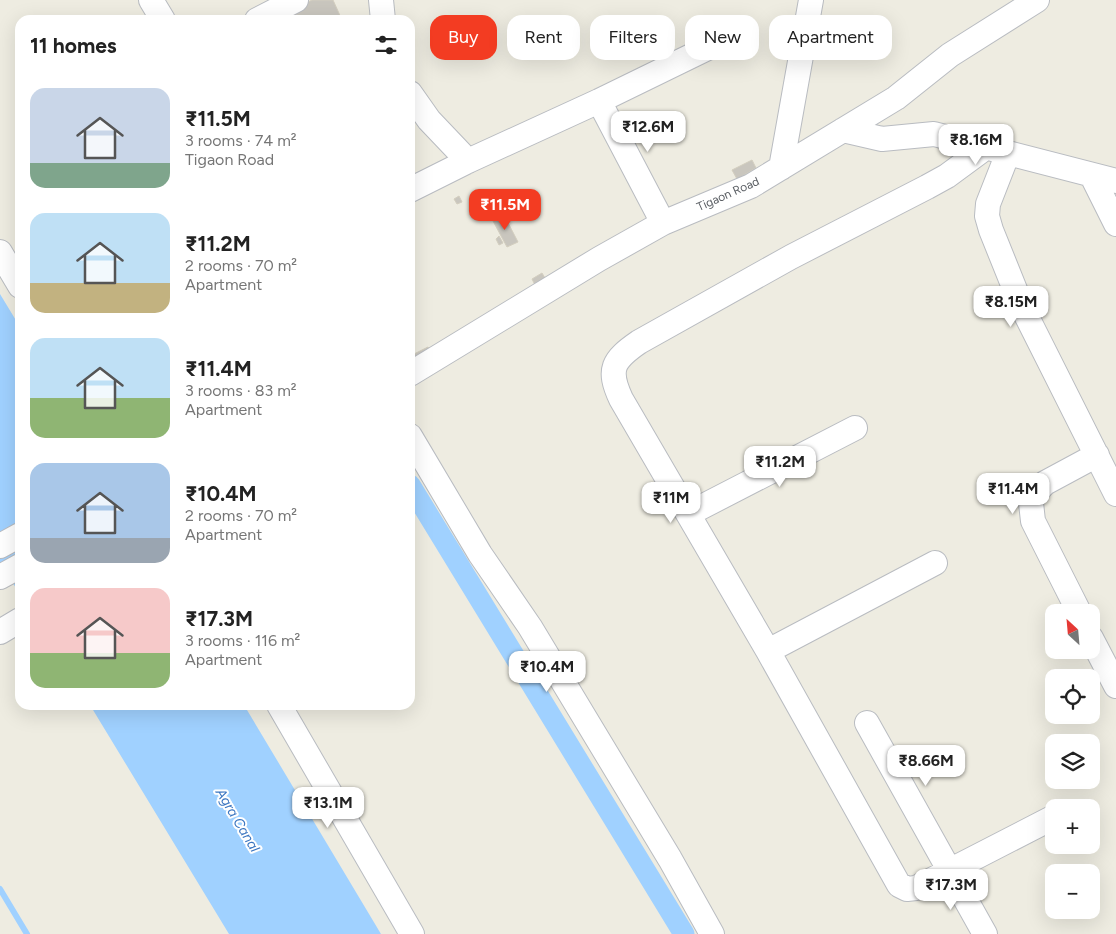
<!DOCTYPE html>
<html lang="en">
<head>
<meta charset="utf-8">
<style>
  :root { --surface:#fff; --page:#f6f6f6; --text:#222; --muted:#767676; --accent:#f33c22 }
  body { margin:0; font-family:Figtree,sans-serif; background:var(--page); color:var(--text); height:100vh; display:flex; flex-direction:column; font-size:19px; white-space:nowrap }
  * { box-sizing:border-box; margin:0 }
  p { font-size:16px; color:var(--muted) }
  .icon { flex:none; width:28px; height:28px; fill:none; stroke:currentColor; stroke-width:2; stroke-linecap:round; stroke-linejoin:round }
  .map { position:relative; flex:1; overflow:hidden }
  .sheet { position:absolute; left:15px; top:15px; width:400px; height:695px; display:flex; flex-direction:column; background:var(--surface); border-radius:15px; box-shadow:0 5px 20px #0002 }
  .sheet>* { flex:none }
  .hud { position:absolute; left:430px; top:15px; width:475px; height:45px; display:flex; gap:10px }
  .needle { width:32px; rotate:334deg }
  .tools { position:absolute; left:1045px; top:604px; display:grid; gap:10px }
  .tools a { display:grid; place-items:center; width:55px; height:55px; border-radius:10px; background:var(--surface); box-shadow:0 5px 20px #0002; font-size:25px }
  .price { position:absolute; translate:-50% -42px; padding:0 11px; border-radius:10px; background:#fff; color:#222; font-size:16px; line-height:32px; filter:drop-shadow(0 1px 2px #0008) }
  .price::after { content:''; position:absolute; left:50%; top:30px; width:15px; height:11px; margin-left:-8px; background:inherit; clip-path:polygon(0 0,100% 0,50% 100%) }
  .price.active { background:var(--accent); color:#fff }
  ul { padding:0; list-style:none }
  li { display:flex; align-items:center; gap:15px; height:125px; padding:0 15px }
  li span { display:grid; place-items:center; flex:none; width:140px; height:100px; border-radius:15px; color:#555 }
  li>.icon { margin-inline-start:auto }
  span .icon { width:60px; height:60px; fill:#fffc; stroke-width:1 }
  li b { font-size:21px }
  h2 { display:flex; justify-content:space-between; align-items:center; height:60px; padding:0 15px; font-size:21px }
  .tag { padding:0 18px; border-radius:15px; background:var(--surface); box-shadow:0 5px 20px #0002; font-size:18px; line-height:45px }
  .tag.active { background:var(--accent); color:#fff }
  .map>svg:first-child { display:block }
  .water { fill:#a0d1ff }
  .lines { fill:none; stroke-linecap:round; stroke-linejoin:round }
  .stream { stroke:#a0d1ff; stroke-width:6 }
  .canal { stroke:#a0d1ff; stroke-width:21 }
  .building { fill:#c9c6be; stroke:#d3cebf }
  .minor-casing { stroke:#b9bcc1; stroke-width:26 }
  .minor { stroke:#fff; stroke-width:24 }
  .labels { text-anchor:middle; stroke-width:4; stroke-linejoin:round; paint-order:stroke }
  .street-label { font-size:12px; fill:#5a5e63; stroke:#fff }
  .water-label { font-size:14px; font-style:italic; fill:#3a75c0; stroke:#fff }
</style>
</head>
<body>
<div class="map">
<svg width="1116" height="934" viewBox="0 0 1116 934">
  <rect width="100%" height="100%" fill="#eeece1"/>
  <path class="water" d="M0,294L20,327V589L16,588L0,563Z
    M90,705H244L381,934H229Z"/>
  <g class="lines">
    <path class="stream" d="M0,889L27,934"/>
    <path class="canal" d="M410,485L684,934"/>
  </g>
  <path class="building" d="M312,0H333L342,20H297L292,10Z
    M871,23L876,40L883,44L880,46L874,45L858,52L852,28Z
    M752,160L756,168L737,179L732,170Z
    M459,196L462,202L457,204L454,199Z
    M504,215L518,242L507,247L493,221Z
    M499,236L503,243L499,245L496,239Z
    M542,273L548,283L537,289L532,279Z
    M428,347L434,357L410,369V356Z"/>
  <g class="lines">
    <g class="minor-casing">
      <path id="minor" d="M151,0L163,20
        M381,0L383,20
        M257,20L296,0
        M410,93L429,120L468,161
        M599,101L663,223
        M843,130L882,139L934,134L1116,181
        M985,148L947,176L927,187L791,257L639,342C613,360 607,369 621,399L768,651L899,885L907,889L916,888L1052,818
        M1008,153L988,204L987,216L991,230L1022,307L1116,494
        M781,168L811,0
        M1092,176L1116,224
        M410,190L468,161L599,101L724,40
        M0,252L20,286
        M410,374L599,259L663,223L751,186L896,98L950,55L1037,0
        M410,436L480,554L530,627L670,859L712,934
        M688,514L855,428
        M0,546L20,535
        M0,577L20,566
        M1079,612L1033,521L1031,503L1034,494L1045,483L1097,455
        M0,632L20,620
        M1091,638L1116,686
        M768,651L935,563
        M279,705L412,934
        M867,723L985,934"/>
    </g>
    <use href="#minor" class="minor"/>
  </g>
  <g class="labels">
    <g class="street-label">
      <text transform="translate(728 194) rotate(-24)" y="4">Tigaon Road</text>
    </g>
    <g class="water-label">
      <text transform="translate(238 820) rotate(59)" y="5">Agra Canal</text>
    </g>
  </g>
</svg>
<div class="tools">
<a><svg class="needle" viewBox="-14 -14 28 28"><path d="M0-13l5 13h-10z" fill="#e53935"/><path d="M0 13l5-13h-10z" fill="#767676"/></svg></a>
<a><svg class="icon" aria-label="locate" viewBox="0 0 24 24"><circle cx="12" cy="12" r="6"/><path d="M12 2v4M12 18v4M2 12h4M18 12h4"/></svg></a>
<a><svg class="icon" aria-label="layers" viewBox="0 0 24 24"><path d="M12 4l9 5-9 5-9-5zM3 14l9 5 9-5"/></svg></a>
<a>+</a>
<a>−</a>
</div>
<b class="price" style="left:648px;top:153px">₹12.6M</b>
<b class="price" style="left:976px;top:166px">₹8.16M</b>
<b class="price active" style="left:505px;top:231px">₹11.5M</b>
<b class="price" style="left:1011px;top:328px">₹8.15M</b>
<b class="price" style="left:780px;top:488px">₹11.2M</b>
<b class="price" style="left:1013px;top:515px">₹11.4M</b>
<b class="price" style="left:671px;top:524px">₹11M</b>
<b class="price" style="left:547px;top:693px">₹10.4M</b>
<b class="price" style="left:926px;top:787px">₹8.66M</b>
<b class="price" style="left:328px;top:829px">₹13.1M</b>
<b class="price" style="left:951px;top:911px">₹17.3M</b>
<div class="hud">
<a class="tag active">Buy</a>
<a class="tag">Rent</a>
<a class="tag">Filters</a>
<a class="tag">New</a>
<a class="tag">Apartment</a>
</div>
<section class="sheet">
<h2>11 homes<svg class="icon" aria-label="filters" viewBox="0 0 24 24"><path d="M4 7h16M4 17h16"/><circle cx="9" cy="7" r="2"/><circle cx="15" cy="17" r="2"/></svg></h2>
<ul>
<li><span style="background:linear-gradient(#c9d6e8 75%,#7fa58c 0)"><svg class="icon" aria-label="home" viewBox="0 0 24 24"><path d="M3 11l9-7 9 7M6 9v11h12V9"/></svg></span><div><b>₹11.5M</b><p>3 rooms · 74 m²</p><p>Tigaon Road</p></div></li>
<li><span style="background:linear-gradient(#bfe0f5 70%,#c2b280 0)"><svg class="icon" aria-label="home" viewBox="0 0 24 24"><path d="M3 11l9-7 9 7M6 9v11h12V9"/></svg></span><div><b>₹11.2M</b><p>2 rooms · 70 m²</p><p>Apartment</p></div></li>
<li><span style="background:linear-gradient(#bfe0f5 60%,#8fb573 0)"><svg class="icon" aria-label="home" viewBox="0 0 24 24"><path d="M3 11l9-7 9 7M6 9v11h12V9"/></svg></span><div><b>₹11.4M</b><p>3 rooms · 83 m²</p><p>Apartment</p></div></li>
<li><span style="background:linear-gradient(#a9c7e8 75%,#9aa5b1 0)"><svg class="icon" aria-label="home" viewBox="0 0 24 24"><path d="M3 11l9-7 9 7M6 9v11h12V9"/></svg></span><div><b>₹10.4M</b><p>2 rooms · 70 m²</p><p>Apartment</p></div></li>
<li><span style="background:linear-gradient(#f6c9c9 65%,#8fb573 0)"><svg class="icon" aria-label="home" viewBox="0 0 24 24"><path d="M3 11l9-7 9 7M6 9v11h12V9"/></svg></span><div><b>₹17.3M</b><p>3 rooms · 116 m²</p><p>Apartment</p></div></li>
</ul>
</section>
</div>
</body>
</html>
